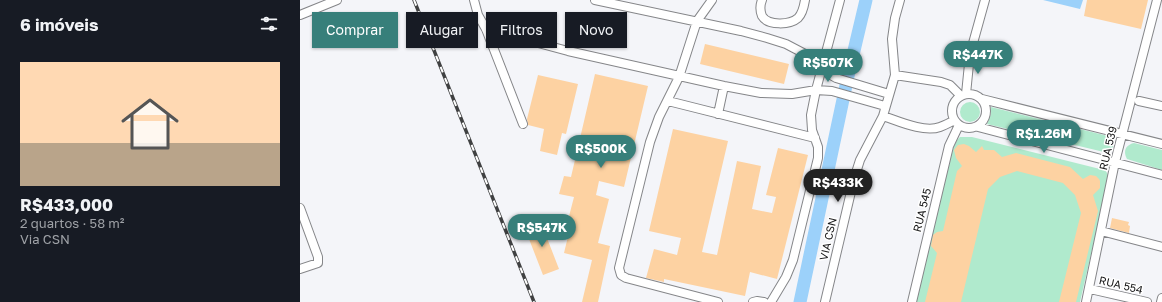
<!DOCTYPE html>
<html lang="pt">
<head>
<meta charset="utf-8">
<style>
  :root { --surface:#171b24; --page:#20242c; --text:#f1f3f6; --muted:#9ea1a6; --accent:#377f7a }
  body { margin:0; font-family:"Golos Text",sans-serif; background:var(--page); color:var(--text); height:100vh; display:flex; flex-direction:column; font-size:15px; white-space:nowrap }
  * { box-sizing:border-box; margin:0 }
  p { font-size:13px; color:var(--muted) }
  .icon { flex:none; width:22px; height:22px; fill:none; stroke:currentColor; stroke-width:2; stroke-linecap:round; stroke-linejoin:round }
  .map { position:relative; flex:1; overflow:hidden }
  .panel { display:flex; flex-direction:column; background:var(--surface); width:300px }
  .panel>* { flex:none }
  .hud { position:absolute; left:12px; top:12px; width:380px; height:36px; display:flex; gap:8px }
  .price { position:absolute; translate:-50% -34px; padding:0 9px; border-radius:14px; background:var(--accent); color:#fff; font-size:13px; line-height:26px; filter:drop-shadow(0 1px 2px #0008) }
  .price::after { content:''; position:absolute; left:50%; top:24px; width:12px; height:9px; margin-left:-6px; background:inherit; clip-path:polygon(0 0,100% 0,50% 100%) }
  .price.active { background:#222; color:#fff }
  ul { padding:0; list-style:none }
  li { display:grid; align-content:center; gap:8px; height:212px; padding:0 20px }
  li span { display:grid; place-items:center; height:124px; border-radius:0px; color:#555 }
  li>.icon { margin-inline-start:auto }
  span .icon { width:72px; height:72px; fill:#fffc; stroke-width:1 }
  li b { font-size:17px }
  h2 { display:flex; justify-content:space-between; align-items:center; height:48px; padding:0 20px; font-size:17px }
  .chip { padding:0 14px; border-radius:0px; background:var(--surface); box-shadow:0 1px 3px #0004; font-size:14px; line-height:36px }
  .chip.active { background:var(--accent); color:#fff }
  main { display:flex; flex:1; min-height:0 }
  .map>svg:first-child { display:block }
  .green { fill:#b0eacd }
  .water { fill:#9cd1fa }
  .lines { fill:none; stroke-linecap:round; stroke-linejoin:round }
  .river { stroke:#9cd1fa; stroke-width:13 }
  .building { fill:#fdd2a2 }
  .minor-casing { stroke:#858689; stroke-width:10 }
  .minor { stroke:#fff; stroke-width:8 }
  .rail-casing { stroke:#404142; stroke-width:3.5 }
  .rail { stroke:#fff; stroke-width:2; stroke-dasharray:6; stroke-linecap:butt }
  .labels { text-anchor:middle; stroke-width:3; stroke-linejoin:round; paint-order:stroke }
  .street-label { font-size:11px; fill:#181819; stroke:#fff }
</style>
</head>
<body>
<main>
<section class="panel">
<h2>6 imóveis<svg class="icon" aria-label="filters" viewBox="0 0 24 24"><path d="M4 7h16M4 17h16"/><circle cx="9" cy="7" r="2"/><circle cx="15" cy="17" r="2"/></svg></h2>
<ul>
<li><span style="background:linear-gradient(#ffd9b3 65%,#b9a48a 0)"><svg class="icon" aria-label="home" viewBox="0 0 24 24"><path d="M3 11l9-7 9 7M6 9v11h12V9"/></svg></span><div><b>R$433,000</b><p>2 quartos · 58 m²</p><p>Via CSN</p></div></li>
</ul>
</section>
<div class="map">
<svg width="862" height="302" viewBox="0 0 862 302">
  <rect width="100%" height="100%" fill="#f4f5f9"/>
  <path class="green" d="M660 112a10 10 0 1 1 20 0a10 10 0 1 1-20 0Z
    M691,107L808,136L813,140V147L808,152H804L687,124L691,114Z
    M660,137H672L804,170C810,174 808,178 807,185L780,302H616L653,149L657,140Z
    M834,143L862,150V170L827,159C823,152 825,145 834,143Z"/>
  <path class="water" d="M743,0H783L780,9Z"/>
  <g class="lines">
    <path class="river" d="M500,302L548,76L566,0"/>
  </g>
  <path class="building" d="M787,0H848L841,29L784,16Z
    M405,44L489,64L484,84L400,64Z
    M295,74L348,86L324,187L299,181L296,195L309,199L298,243L310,246L298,302H282L292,260L264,253L271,224H267L274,197L259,194L264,176L271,177Z
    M238,75L278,84L266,134L262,133L257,155L240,151L244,129L228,125L227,119Z
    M373,129L428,141L402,252L417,255L437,161L461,166L452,209L472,213L476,197L466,195L478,148L508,155L477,279L450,272L445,296L364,279V282L346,278L354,249L377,255L381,238L349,231Z
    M664,144L669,146L676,152L682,146L684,150H694L702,157L716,153L770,167L783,179L790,175L796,176L799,179L800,181V188L793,195L798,211L776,302H759L781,213L775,195L763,183L717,171L700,177L688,189L661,302H625L637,253L631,246L633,235L637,232L643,231L657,171L662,166L656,158L654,150L658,145Z
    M812,218L829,222L828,225L830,226L829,233L810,228Z
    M240,220L259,269L243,275L224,226Z"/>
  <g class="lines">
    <g class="minor-casing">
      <path id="minor" d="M174,0L178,15L186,29L223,124
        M295,0L441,31L467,38L486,44L507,55L522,70L536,78L589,94
        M412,0L397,21L379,77L359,117L350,142L319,268L321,275L326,278L418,302
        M462,0C460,5 460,11 462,16C468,26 490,25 498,18C503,13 504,6 505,0
        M0,15L37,0
        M186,29L268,51L424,86L461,93L492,94L516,90L532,91L585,106
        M595,75L641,82L650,85L661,96
        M652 111a17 17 0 1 1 34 0a17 17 0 1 1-34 0Z
        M666,94L670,54L685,0
        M682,99L862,144
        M368,101L515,138
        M839,101L862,106
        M418,114L424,86
        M583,116C598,121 624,133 640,127C645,125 650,123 654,120
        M678,127L862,175
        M0,208L18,257V263L0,269
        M801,231L862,247
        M790,289L847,302
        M453,302L457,301L464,302
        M471,302L486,277L493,260L518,158V147L512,130L511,115L516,90L540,0
        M525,302L554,179L560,160L583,116L595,75L592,39L595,18L600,0
        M612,302L649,146L659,125
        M786,302L815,162L857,0
        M861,302L862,298"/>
    </g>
    <use href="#minor" class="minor"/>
    <g class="rail-casing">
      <path id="rail" d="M114,0L234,302"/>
    </g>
    <use href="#rail" class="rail"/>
  </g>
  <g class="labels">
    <g class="street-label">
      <text transform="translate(808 148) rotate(-77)" y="4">RUA 539</text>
      <text transform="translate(622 210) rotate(-76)" y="4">RUA 545</text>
      <text transform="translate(528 239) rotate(-77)" y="4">VIA CSN</text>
      <text transform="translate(821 285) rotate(13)" y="4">RUA 554</text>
    </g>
  </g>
</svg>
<b class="price" style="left:678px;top:75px">R$447K</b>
<b class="price" style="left:528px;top:83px">R$507K</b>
<b class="price" style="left:744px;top:154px">R$1.26M</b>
<b class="price" style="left:301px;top:169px">R$500K</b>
<b class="price active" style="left:538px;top:203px">R$433K</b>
<b class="price" style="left:242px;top:248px">R$547K</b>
<div class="hud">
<a class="chip active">Comprar</a>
<a class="chip">Alugar</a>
<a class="chip">Filtros</a>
<a class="chip">Novo</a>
</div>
</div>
</main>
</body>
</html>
